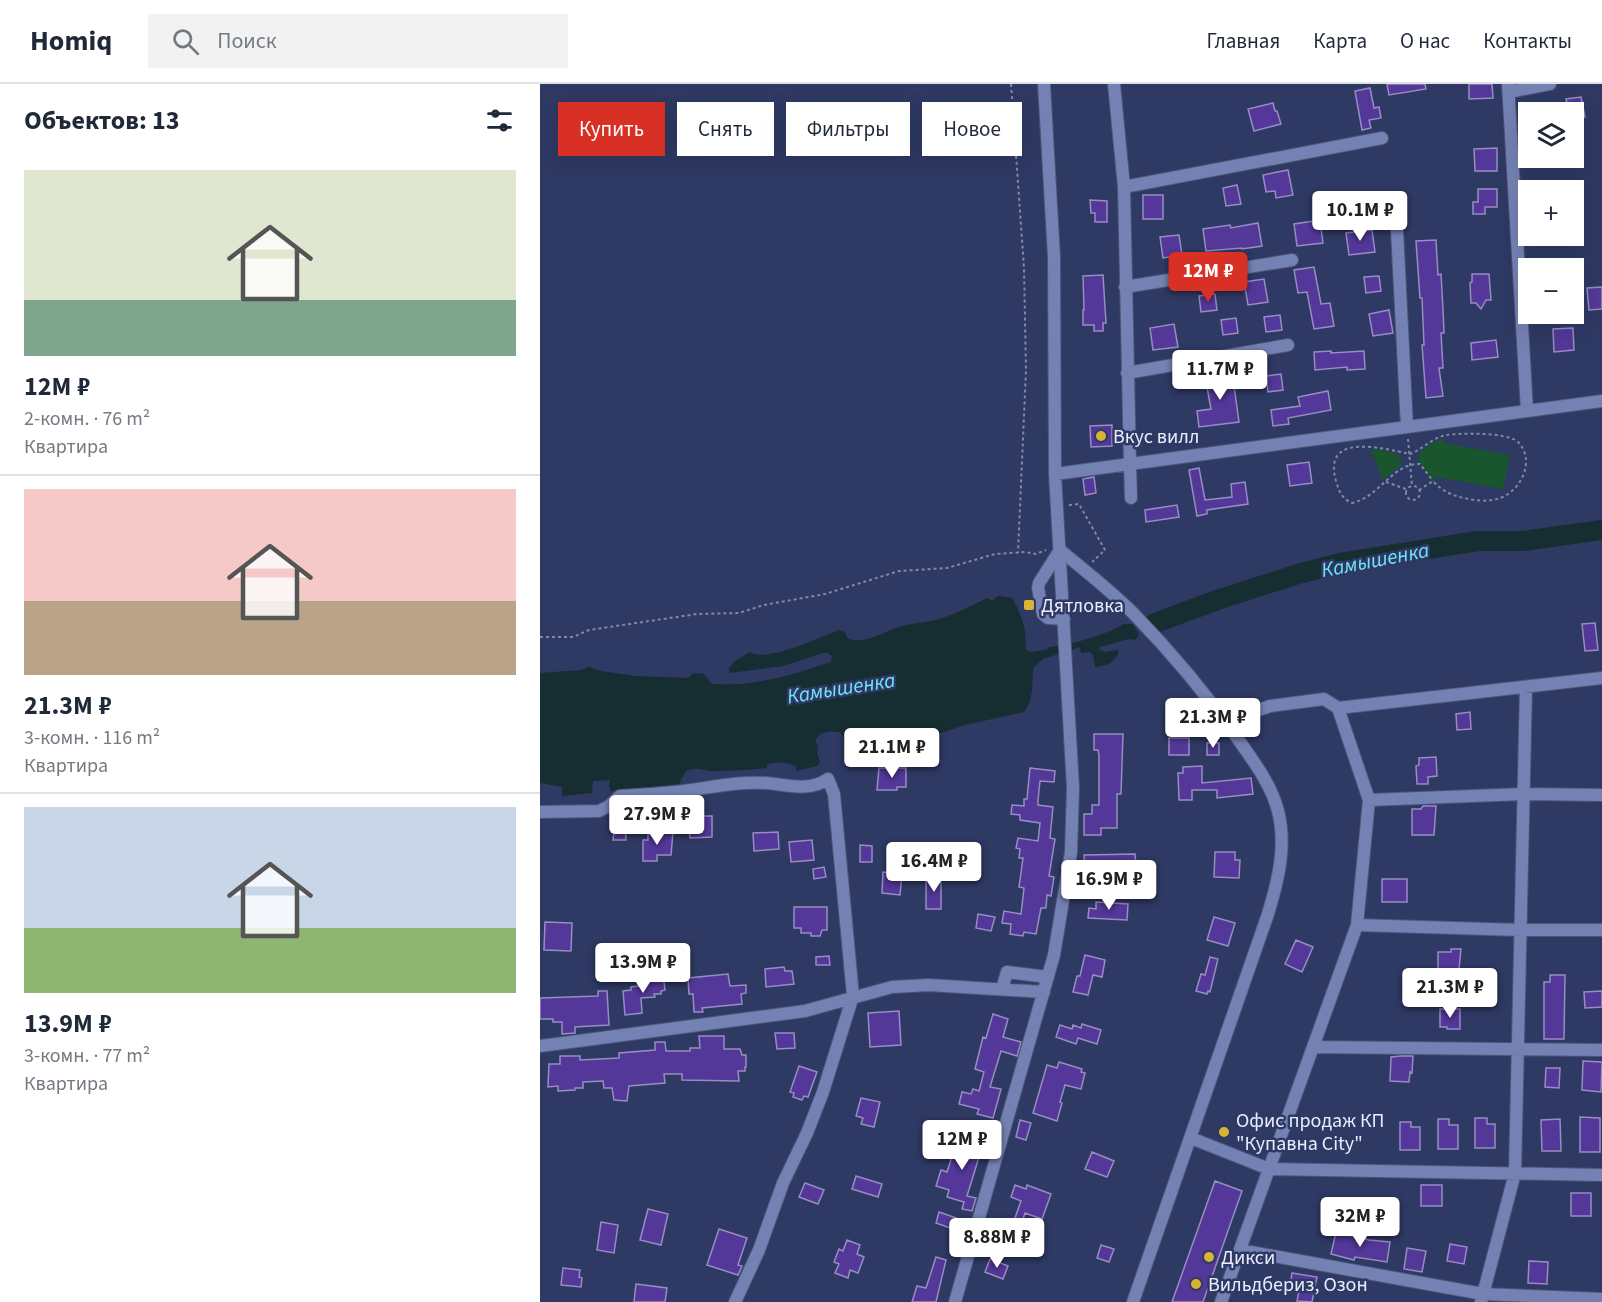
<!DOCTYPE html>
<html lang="ru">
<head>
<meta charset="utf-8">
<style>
  :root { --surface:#fff; --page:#f2f2f3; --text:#1f2937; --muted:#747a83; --line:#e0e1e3; --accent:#d93025 }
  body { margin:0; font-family:"Source Sans 3",sans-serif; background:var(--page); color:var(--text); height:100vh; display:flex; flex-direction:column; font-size:22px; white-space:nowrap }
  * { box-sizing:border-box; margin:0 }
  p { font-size:20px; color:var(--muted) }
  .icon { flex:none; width:33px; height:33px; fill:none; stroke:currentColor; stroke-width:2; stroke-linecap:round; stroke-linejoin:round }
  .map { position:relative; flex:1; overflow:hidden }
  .details { display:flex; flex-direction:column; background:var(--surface); width:540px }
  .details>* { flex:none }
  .hud { position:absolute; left:18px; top:18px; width:570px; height:54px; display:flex; gap:12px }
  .tools { position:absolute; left:978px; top:18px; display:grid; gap:12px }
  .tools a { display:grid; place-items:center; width:66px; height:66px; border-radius:0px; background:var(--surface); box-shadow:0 6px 24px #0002; font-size:30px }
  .price { position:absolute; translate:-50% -51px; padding:0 14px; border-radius:6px; background:#fff; color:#222; font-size:20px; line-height:39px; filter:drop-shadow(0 2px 3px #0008) }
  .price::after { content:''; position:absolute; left:50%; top:36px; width:18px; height:14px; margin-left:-9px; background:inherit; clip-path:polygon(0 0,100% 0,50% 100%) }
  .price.active { background:var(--accent); color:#fff }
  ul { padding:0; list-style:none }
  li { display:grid; align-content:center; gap:12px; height:318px; padding:0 24px }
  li+li { border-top:2px solid var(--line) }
  li span { display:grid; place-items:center; height:186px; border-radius:0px; color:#555 }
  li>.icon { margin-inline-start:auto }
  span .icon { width:108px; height:108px; fill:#fffc; stroke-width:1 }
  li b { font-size:26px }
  h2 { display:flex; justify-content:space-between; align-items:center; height:72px; padding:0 24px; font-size:26px }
  .tag { padding:0 21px; border-radius:0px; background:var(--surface); box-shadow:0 6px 24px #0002; font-size:21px; line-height:54px }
  .tag.active { background:var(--accent); color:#fff }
  header { display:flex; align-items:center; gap:36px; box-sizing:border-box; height:84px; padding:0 30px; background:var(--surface); border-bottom:2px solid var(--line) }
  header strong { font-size:28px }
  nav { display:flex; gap:33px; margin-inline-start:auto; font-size:21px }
  .search { width:420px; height:54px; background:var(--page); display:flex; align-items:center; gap:15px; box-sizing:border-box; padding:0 21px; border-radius:0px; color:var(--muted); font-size:22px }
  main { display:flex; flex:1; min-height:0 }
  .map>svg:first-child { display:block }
  .green { fill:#19562e }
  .water { fill:#162d31 }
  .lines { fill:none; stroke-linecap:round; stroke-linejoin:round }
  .river { stroke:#162d31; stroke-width:20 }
  .building { fill:#533899; stroke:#968dc1; stroke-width:1.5 }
  .minor-casing { stroke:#4d5577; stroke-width:14 }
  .path { stroke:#8189a9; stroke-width:2; stroke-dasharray:3 3; stroke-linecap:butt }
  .minor { stroke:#7482b3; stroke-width:12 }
  .poi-dot { fill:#d9b334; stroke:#2e3964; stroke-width:2 }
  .labels { text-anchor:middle; stroke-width:5; stroke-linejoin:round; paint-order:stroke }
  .poi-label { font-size:20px; fill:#e8edfe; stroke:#2e3964; text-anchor:start }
  .water-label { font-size:21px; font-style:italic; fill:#70e4fa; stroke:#2e3964 }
</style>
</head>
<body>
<header>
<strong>Homiq</strong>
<div class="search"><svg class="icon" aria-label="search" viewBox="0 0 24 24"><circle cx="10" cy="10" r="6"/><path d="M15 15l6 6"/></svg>Поиск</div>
<nav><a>Главная</a><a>Карта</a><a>О нас</a><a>Контакты</a></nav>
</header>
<main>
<section class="details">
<h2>Объектов: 13<svg class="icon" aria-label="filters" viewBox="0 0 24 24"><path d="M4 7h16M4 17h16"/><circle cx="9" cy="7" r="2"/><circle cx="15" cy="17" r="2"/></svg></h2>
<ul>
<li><span style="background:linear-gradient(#dfe7d0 70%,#7fa58c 0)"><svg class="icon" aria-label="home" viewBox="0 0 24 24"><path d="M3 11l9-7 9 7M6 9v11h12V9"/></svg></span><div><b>12M ₽</b><p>2-комн. · 76 m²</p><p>Квартира</p></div></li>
<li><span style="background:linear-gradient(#f6c9c9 60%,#b9a48a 0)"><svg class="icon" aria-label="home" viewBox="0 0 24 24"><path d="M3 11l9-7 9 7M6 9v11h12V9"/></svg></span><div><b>21.3M ₽</b><p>3-комн. · 116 m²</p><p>Квартира</p></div></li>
<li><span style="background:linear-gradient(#c9d6e8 65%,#8fb573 0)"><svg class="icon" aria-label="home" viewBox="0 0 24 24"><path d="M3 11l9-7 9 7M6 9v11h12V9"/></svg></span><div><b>13.9M ₽</b><p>3-комн. · 77 m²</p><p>Квартира</p></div></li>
</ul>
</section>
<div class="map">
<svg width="1062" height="1218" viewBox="0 0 1062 1218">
  <rect width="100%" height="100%" fill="#2e3964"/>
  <path class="green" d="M904,354L903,359L970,371L963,405L897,393L895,399L879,379V369L890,360Z
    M841,365L859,371L862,380L843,396L831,366Z"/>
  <path class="water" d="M460,512L472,514C481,529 488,548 485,565L490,568L506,566L509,563C527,562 569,550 584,540H593L599,551L594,557L591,555C580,556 571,561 560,563L559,566L565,568L577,566L579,568C574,579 567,582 555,583L553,571L550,568L541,569L540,563L503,575L493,584C492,600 494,615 484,628L425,641L401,649L351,650L326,647L321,649L320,657H307L300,648C289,647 280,646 275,657L278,662L277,669L280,678L277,682L256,687V682L243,678L227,680V684C209,686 192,687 174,687C162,687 158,682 146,687L139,700L71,707L69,702L70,696L53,697L52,709L22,712V703L0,699V589L41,586L49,583L61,587L96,592L148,594L154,589L164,590L172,600C213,603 252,591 291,578L292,572L288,569H283L243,582L189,589V584L195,577L210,568C227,579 280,553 299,546L305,548L307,554C323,562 343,548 359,543C371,539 384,539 396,536C413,531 430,523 447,514L454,517L456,513Z"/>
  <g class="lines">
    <path class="river" d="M615,539L677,516L758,490L800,479L938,457H983L1062,446"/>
  </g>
  <path class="building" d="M847,0H885L886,5L849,11Z
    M929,0H952L953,14L929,15Z
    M830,4L834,24L839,23L841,34L829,36L831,44L822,46L815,7Z
    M1041,13L1045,33L1034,35V28H1029L1026,15Z
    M733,19L735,27H737L741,40L714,47L708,25Z
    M957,64V87H935L934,65Z
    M748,86L753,111L736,114L735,107L726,108L723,91Z
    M697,101L701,120L686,122L683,104Z
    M938,105H957V123H945V130H933V118H938Z
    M603,111H623V135H603Z
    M550,116L567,117V138H555V129H551Z
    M780,136L783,159L757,162L754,140Z
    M718,139L722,162L702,165V164L666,167L663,145L690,141L691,144Z
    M832,146L835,168L809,171L806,149Z
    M639,151L642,171L623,174L620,153Z
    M896,156L898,191L901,190L903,225L904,249H901L903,284H899L903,312L886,314L882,261H884L882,214H880L876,157Z
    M774,183L781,220L790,219L794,242L774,245L767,208L758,209L754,186Z
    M932,190H949L951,216H946L941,225L936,219H931L930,199L932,198Z
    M563,191L566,239H563V247H554V241H543V226H544L543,192Z
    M839,192L841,207L826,209L824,193Z
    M724,195L728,218L708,221L704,198Z
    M1062,203V225L1049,226L1047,204Z
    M675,210L677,226L661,228L659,212Z
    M849,226L853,249L833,252L829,230Z
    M740,231L742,246L726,248L724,233Z
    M696,234L698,249L683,251L681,236Z
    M634,240L638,263L613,266L610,244Z
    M1033,244L1034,266L1014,268L1013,245Z
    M956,256L958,273L932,276L931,259Z
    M791,267V269L824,267L825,285L807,286V283L775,286L774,268Z
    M692,287L699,338L659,343L657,327L671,325L665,292Z
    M741,290L743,306L728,308L726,292Z
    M788,307L791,326L748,334L749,340L733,342L731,326L760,322L758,313Z
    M572,341V362L551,363L550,342Z
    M769,378L772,399L750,402L747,381Z
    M659,384L665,416L692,413L691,400L705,398L708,420L667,426V430L657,432L649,386Z
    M554,393L556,409L545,411L543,395Z
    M637,421L639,433L606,438L605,426Z
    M1055,539L1058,566L1045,567L1042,540Z
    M930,628L931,645L917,646L916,630Z
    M554,650H583L581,710H577V744H561V751H544V730H552V721H559V671L558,666H554Z
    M629,654H649V671H629Z
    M667,659H679V671H667Z
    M896,673L897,692L888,693V700H877L876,682L879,681V674Z
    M662,682V699L711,694L713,710L677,714V706H652V716H639L638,689H643V683Z
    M339,684H366V703H357V706H337Z
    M490,684L515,687L514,698L500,697L498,716V721L513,723L510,754L515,755L509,792L514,793L511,812L507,811L506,824H501L496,850L484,848L483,852L470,850L471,840L462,839L464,827L481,830L484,804L479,803L483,774H479L480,765L476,764L478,754L498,757L500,739L480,736V731L471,730L472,721L484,722V715H487Z
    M883,722H896L894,751H872V725H881Z
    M153,732H172V753L150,754L149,741H154Z
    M75,740H85L86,756H73Z
    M111,748H133L131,771H117V777H103V756H108V750H111Z
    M238,748L239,765L214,767L213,749Z
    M272,756L274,776L251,778L249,758Z
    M320,761L332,762V778H320Z
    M675,768H695V776H700L699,794L674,793Z
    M595,770L598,802L584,803L583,788L545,789L544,771Z
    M284,783L286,793L274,795L273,785Z
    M343,788L362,790L360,811L342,809Z
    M386,793H401V825H386Z
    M842,795H867V818H842Z
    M556,818L588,820L587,836L548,834L549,824L556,825Z
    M254,823H287V846H282L280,852H271V849H261V844H254Z
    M438,830L455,833L451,847L436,844Z
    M674,833L695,839L688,862L667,856Z
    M5,838L32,839L31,867L4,866Z
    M756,856L773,863L762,888L745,880Z
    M911,865H921L919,885L898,886V868H911Z
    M545,871L565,876L562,893L553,891L548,911L533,908L537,892H540Z
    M289,872L290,881H276V873Z
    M670,873L678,875L670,908L668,907L667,910L656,907L661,890L665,891Z
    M244,883L245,887H252L254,900L226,903L225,885Z
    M123,890L125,906L121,907V910H114L115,913L101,914L102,929L85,931L83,907L91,906V903L105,901L104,893Z
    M188,890L190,902L206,901V909L201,910L202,920L162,924L163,928H154L153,910H149L148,894Z
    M1010,891H1025L1024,955H1004V898H1010Z
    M58,907H67L69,941L35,943V949L22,950V938H13V935H0V914L58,912Z
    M1062,907V923L1045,924L1044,908Z
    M900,925H920V945H907V943H900Z
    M359,927L361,961L330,963L328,929Z
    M453,930L468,935L463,953L481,958L477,972L461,967L450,1003L461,1005L453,1034L437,1030L439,1025L419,1020L422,1008L431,1010L433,1005L439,1007L444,988L435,985L443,953L446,954Z
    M542,940L561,946L557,960L538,954L536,960L516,953L520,941L532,945L533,941L541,944Z
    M235,949H254L255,964L237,965Z
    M159,952H184V965H200L202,971H206V983H205V987H198L199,997L142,996V990H124L125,999L89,1002L87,1017L74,1016L72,1004H64L63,997L43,998V1004H35V1006L18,1007V1002L8,1003L9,980H20V972H40V976L79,974V969L115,966V958H125L126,967H150V964H160Z
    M861,972H873L872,989L870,988L869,998L850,997L851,973Z
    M1043,977L1062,978L1061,1008L1042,1006Z
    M519,978L542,985L541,988L545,989L541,1005L525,1001L520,1018L522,1019L517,1037L493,1029L507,981L517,984Z
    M259,982L277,988L268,1013L264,1012L262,1016L253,1013L254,1009L250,1008Z
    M1006,984H1020L1019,1004L1005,1003Z
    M321,1014L340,1018L334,1043L321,1040L323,1034L316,1032Z
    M1040,1033L1060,1034V1068H1040Z
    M935,1034H947V1040H955V1064H935Z
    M898,1035H909V1041H918V1065H898Z
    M1020,1035L1021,1067H1002L1001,1036Z
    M480,1036L491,1039L486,1056L476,1053Z
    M860,1038H871V1043H880V1066H860Z
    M420,1048L435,1052L433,1057L443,1060L427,1112L436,1114L432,1127L422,1125L424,1118L407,1113L409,1106L396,1102L401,1086L407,1088Z
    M552,1068L574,1077L567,1093L545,1085Z
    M316,1092L342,1100L338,1113L312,1105Z
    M675,1097L702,1107L663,1218H632Z
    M265,1099L284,1106L278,1120L259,1113Z
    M475,1101L486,1105L487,1101L511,1110L502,1135L485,1129L473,1166L453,1159L459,1141L471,1145L481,1117L471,1113Z
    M881,1101H902V1122H881Z
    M1031,1109H1051V1132H1031Z
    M108,1125L128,1130L121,1161L100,1156Z
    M399,1128L419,1135L416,1146L396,1139Z
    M61,1138L78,1141L74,1169L57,1166Z
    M179,1145L207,1154L198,1181L202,1182L198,1191L167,1181Z
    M796,1148L829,1156L850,1158L847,1178L815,1173L814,1176L791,1170Z
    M307,1156L320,1161L317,1170L324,1173L318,1189L310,1186L308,1194L295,1189L299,1180L294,1178L299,1165L303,1167Z
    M910,1160L927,1163L924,1180L907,1177Z
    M561,1161L574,1165L569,1178L557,1174Z
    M867,1164L886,1167L882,1188L864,1185Z
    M396,1173L406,1176L396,1218H372L377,1202L386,1204Z
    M450,1175L468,1182L463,1195L445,1188Z
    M989,1177L1008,1178L1007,1200L988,1199Z
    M23,1184L40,1186L39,1193L42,1194L41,1203L21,1201Z
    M752,1189L777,1193L772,1218L757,1217L759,1206L749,1205Z
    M96,1200L127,1204L125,1218H94Z"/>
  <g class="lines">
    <g class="minor-casing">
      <path id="minor" d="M969,8L1010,0
        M584,103L842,54
        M857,146L867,343
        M585,203L752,176
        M587,289L748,261
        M987,327L1062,317
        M515,390L590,380L584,103L574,0
        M591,414L590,380L987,327L968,0
        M520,466C544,486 570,506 593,529C631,568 667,611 698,655C714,678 731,700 738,727C747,762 738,797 728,830L593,1218
        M520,466L499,499L498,504L503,530L508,534L524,535
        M689,642L713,628L730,622L784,615L798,624
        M829,716L983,710L1062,711
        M0,728L59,727L69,722L80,712C98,711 116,710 135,708C165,705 195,697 226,699C248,701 269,708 288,695L294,710L313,912L283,1008L267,1049L243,1099L219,1166L195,1218
        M817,841L980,846H1062
        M462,905L467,888L508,893
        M0,962L265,927L352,903L389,901L504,908
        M773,963L1062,966
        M651,1054L729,1085L1062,1091
        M700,1166L943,1210L1062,1215
        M415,1218L514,871L531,768L533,704L515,390L514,173L504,0
        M681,1218L817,841L829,716L798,624L1062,594
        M941,1218L975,1089L986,603"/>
    </g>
    <path class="path" d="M471,0L484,184L486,286L478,469
      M868,355L872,402
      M846,398L866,405
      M866 409a7 7 0 1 1 14 0a7 7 0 1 1-14 0Z
      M879,406L893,397C902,407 911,411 924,414C935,417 949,418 960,414C981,407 996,376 978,358C968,348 920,349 906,351C892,354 883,365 870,370C842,364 782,348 796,397C799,407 802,415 812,419C840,413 852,379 880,380L893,397
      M529,421L539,420L565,466L553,477L554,478
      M0,553H33L49,546L157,530L199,529L224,521L285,510L359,487L407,484L455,470L485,468L496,470L506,466"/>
    <use href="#minor" class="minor"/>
  </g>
  <g class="poi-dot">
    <circle cx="561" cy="352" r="6"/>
    <rect x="483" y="515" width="12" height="12" rx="3"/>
    <circle cx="684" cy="1048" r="6"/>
    <circle cx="669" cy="1173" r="6"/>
    <circle cx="656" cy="1200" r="6"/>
  </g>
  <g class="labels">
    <g class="poi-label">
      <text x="573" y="359">Вкус вилл</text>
      <text x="501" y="528">Дятловка</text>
      <text x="696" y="1043">Офис продаж КП<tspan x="696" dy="23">"Купавна City"</tspan></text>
      <text x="681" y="1180">Дикси</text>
      <text x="668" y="1207">Вильдбериз, Озон</text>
    </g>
    <g class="water-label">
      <text transform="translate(835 476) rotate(-11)" y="7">Камышенка</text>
      <text transform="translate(301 604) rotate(-9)" y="7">Камышенка</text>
    </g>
  </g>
</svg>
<div class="tools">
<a><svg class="icon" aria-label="layers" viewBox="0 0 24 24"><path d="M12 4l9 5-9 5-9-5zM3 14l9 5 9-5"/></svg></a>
<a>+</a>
<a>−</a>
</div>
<b class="price" style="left:820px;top:158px">10.1M ₽</b>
<b class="price active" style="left:668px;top:219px">12M ₽</b>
<b class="price" style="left:680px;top:317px">11.7M ₽</b>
<b class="price" style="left:673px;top:665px">21.3M ₽</b>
<b class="price" style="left:352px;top:695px">21.1M ₽</b>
<b class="price" style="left:117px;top:762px">27.9M ₽</b>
<b class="price" style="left:394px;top:809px">16.4M ₽</b>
<b class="price" style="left:569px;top:827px">16.9M ₽</b>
<b class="price" style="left:103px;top:910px">13.9M ₽</b>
<b class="price" style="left:910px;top:935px">21.3M ₽</b>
<b class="price" style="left:422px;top:1087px">12M ₽</b>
<b class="price" style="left:820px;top:1164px">32M ₽</b>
<b class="price" style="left:457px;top:1185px">8.88M ₽</b>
<div class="hud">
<a class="tag active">Купить</a>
<a class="tag">Снять</a>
<a class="tag">Фильтры</a>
<a class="tag">Новое</a>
</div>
</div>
</main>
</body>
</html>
